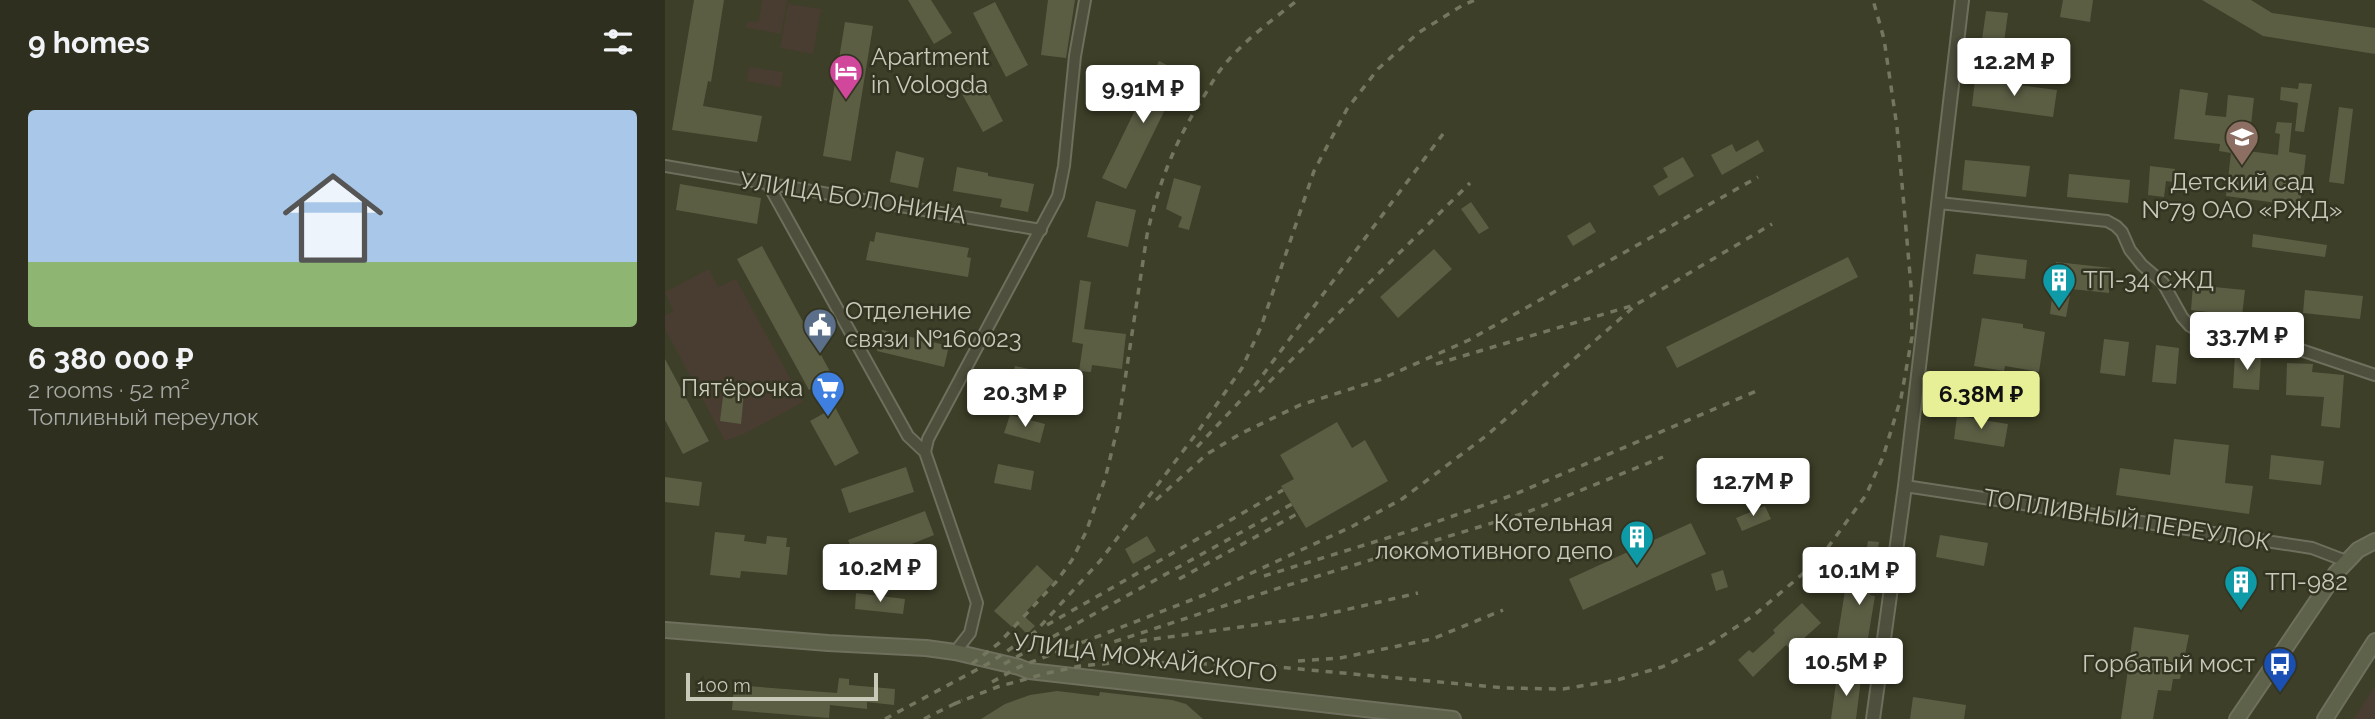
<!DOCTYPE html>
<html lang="en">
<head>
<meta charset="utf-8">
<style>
  :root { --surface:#2e2f1e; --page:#363727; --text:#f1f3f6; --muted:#a7a9a4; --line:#494a3c; --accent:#e7f097 }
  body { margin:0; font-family:Raleway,sans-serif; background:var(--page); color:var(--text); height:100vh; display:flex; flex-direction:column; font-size:26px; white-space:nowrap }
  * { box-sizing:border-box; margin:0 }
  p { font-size:23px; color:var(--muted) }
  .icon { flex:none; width:38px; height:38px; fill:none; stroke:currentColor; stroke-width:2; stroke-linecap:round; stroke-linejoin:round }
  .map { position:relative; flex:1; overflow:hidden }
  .drawer { display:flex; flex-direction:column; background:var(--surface); width:665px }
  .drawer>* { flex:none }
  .scale { position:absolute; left:21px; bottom:18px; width:192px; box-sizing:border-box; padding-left:7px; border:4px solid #c8c9b8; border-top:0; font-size:19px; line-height:24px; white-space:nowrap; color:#c8c9b8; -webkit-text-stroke:5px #333421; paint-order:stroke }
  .price { position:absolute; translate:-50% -60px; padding:0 16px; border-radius:7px; background:#fff; color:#222; font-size:23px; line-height:46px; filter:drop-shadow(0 2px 4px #0008) }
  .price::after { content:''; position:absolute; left:50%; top:42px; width:21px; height:16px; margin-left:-10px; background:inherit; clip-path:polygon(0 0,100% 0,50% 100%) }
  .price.active { background:var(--accent); color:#111 }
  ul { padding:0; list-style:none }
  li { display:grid; align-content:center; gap:14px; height:371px; padding:0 28px }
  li+li { border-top:2px solid var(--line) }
  li span { display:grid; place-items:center; height:217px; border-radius:7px; color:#555 }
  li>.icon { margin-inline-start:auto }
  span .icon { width:126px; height:126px; fill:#fffc; stroke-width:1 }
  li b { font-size:30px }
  h2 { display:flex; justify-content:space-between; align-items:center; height:84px; padding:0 28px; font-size:30px }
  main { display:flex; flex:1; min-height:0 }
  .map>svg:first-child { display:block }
  .green { fill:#493d32 }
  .building { fill:#5c5e44 }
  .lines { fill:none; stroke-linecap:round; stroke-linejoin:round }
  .minor-casing { stroke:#6e6f5d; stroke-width:14 }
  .tertiary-casing { stroke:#6e6f5d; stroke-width:16 }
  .secondary-casing { stroke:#6e6f5d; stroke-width:18 }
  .minor { stroke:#4e4f3c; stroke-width:10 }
  .tertiary { stroke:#4e4f3c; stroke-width:12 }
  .secondary { stroke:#5f624a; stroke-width:14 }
  .rail { stroke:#74765e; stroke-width:3.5; stroke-dasharray:7 7; stroke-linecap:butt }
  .labels { text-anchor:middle; stroke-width:5; stroke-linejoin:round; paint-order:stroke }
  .poi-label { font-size:24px; fill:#c8c9b8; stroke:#333421; text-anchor:start }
  .street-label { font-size:24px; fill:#c8c9b8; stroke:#333421 }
</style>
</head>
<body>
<main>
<section class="drawer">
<h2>9 homes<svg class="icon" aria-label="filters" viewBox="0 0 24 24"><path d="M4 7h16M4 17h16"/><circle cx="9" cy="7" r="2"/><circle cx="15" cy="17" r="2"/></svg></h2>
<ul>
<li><span style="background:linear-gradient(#a9c7e8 70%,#8fb573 0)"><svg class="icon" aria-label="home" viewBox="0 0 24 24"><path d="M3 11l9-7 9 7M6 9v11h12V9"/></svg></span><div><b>6 380 000 ₽</b><p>2 rooms · 52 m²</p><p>Топливный переулок</p></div></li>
</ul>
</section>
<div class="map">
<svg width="1710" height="719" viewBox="0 0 1710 719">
  <rect width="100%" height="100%" fill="#3d3f28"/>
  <path class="green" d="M97,0H122L116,34L79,27L84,22L94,21Z
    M123,4L156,9L148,54L115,48Z
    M84,67L118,72L116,87L82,81Z
    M44,269L53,287L71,279L138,402L79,434L60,441L0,329V316L8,311L0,292Z
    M1710,686V719H1689Z"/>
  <path class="building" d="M29,0H59L46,82L43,81L38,106L97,116L92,142L7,130Z
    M243,0H266L287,33L269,44Z
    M383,0H410L401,58L376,55Z
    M1398,0H1428L1425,22L1395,17Z
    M1537,0H1586L1607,13L1710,28V54L1598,36Z
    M330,2L363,65L341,77L308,13Z
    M1321,11L1343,13L1337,57L1315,54Z
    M180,22L208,26L186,161L158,156Z
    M494,61L518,73L461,189L437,178Z
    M1310,79L1392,90L1388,117L1307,106Z
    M317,80L338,121L318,132L296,92Z
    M1634,83L1647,84L1639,132L1630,131L1633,103L1615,100L1616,87L1633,89Z
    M1515,89L1543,93L1540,115L1561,117L1563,95L1589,98L1583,151L1613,155L1615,134L1610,133L1612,122L1627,123L1624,152L1641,155L1635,206L1561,196L1566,153L1554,151L1555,144L1509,139Z
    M1674,107L1688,109L1679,184L1664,182Z
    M1093,140L1099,151L1057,175L1046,155L1067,144L1071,152Z
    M231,151L259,158L253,188L225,182Z
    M1018,157L1029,176L994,196L988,186L1003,177L998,168Z
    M1300,160L1365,166L1361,197L1297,190Z
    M1485,166L1510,169L1508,182L1501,181L1499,197L1483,195Z
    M292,167L323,173V176L369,184L363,212L335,207L337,199L288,191Z
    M1404,174L1465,180L1463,203L1402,197Z
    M509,178L536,186L524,230L513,227L517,217L501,209Z
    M15,184L96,198L92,224L11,210Z
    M431,201L471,210L463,247L422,237Z
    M806,202L824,228L814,234L796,209Z
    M925,222L931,232L908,246L902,236Z
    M211,232L304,248L302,257L306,258L303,277L201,260L205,241L209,242Z
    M1588,234L1662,245L1660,257L1587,247Z
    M97,246L168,377L144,390L72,259Z
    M769,249L787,269L733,318L715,297Z
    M1311,254L1362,260L1360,279L1308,274Z
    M1183,257L1193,277L1012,368L1001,347Z
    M1391,262L1446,268L1444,293L1406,289L1401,317L1385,314Z
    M415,280L426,282L419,329L461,334L457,369L427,365L426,372L414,371L418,344L407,342Z
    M1528,285L1580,290L1577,316L1526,310Z
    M1640,290L1698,296L1695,319L1638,313Z
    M1317,318L1358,324V328L1380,332L1374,372L1340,366L1339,371L1309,366Z
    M217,330L284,346L279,367L212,351Z
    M1439,339L1464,342L1460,376L1435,373Z
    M1491,345L1514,348L1511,384L1487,382Z
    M1570,355L1596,357L1594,390L1568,388Z
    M0,359L44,441L18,454L0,420Z
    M1622,363L1648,364L1647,372L1679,375L1675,428L1656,426L1659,397L1621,395Z
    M350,366L388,374L383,397L345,388Z
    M59,389L79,392L76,424L55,421Z
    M170,407L194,453L170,466L145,421Z
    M345,415L380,424L375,443L339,433Z
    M1292,416L1343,424L1339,447L1289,439Z
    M672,422L687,448L700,440L723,481L641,528L616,486L629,479L615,455Z
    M1509,439L1564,445L1560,483L1588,486L1584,514L1451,495L1455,468L1505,475Z
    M1606,455L1659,461L1656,485L1604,479Z
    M333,464L369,471L366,490L329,483Z
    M241,467L249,492L184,513L176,489Z
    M0,477L37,482L34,506L0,502Z
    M1100,506L1106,519L1077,531L1071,518Z
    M260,511L269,535L237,548L239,553L222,559L220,554L193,565L183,540Z
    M1026,523L1041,554L918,610L904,579Z
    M50,532L80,535L79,541L101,544L102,536L122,538L121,547H125L122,575L76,571L75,578L45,575Z
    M1275,535L1323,543L1319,566L1271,557Z
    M482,536L491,551L468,564L460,549Z
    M1203,541L1214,542L1205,595L1210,596L1201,650L1171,646L1180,591L1194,594Z
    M372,565L389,581L358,615L370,626L362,634L351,623L347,627L329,611Z
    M1058,570L1063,587L1051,591L1046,574Z
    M191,593L240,599L238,614L190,609Z
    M1137,603L1156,623L1126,650L1121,645L1088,677L1073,660L1084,650L1088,653L1110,633L1108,630Z
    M1469,627L1524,635L1515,679H1508L1506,691L1493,690L1488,719H1456Z
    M1172,676L1196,679L1191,719H1166Z
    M174,678L184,679V685L230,689L229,705L202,702V709L165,705L164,718L67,710L69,685L172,693Z
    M392,691L434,696L435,692L507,700L521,704L538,719H316L340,704L365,695Z
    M1248,697L1301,705L1299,719H1245Z"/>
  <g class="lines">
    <g class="minor-casing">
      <path id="minor" d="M0,166L376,230
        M103,184L243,436L260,452
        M1274,203L1442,221L1451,226L1457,232L1465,250L1477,265L1498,283L1517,317L1525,326L1534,331L1564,338L1627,347L1710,375
        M1240,486L1647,548L1681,561
        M290,652L305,633L312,603L260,452L263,439L393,196L399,166L410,56L420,0"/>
    </g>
    <g class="tertiary-casing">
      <path id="tertiary" d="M1208,719L1240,486L1297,0"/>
    </g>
    <g class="secondary-casing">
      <path id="secondary" d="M0,630L163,643L261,648L290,652L354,667L364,671L788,719
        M1572,719L1671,573L1693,550L1710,541
        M1660,719L1710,641"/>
    </g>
    <use href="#minor" class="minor"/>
    <use href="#tertiary" class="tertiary"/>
    <use href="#secondary" class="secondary"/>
    <path class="rail" d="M771,364L966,306
      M594,392L805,183
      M532,447L591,384L778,134
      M491,500L542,454L575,434L635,405L714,380L804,340L1093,177
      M599,576L748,530L848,495L1094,390
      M514,579L632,514
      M382,625L618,490
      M475,641L654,616L753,593
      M436,646L617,587L860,513L998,457
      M633,661L675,658L767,639L838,610
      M307,664L334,643L391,582L407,560L421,532L440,479L453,426L482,235C493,184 511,139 539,96C546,85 552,73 560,64C581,39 607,20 633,0
      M339,664L627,504
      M327,682L354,667L539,595L688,526L737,499L821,436L972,304L1107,224
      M289,704L332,687L383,673L415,666L457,662L591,665L840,688L898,689L952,680L997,667L1042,646L1088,616L1153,561L1201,495L1218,457L1236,398L1247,337L1246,286L1232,127L1219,39L1208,0
      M220,719L326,662L370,632L435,561L534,430L577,368L596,327L649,171L682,109L713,69L753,33L798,5L810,0
      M259,719L297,700"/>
  </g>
  <defs>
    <g id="hotel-pin" transform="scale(1.75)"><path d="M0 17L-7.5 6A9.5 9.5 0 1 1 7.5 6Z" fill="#d1479c" stroke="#333421"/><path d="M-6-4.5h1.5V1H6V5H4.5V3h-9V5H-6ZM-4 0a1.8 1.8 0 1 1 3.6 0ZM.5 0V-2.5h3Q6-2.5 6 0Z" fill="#fff"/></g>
    <g id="school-pin" transform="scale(1.75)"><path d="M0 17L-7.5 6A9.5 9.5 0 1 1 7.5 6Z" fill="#8d6e63" stroke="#333421"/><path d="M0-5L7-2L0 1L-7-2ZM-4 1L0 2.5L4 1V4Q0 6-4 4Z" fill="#fff"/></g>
    <g id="building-pin" transform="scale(1.75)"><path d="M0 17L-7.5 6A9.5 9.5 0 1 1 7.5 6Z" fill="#0f9aa8" stroke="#333421"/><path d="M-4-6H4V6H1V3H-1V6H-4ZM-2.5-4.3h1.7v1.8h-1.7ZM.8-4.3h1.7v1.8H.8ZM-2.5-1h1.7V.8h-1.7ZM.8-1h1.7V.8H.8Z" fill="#fff"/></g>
    <g id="civic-pin" transform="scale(1.75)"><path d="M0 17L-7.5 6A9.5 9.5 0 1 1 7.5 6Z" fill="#5c6f8a" stroke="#333421"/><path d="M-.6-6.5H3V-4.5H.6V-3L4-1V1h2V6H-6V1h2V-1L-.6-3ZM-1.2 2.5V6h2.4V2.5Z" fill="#fff"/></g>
    <g id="supermarket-pin" transform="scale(1.75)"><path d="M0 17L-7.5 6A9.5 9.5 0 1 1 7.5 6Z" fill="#3f7fe0" stroke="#333421"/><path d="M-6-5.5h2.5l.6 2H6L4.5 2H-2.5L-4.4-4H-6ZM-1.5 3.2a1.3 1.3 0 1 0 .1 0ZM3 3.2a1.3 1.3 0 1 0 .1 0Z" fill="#fff"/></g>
    <g id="bus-pin" transform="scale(1.75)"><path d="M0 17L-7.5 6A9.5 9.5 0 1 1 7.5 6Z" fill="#1a4fb4" stroke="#333421"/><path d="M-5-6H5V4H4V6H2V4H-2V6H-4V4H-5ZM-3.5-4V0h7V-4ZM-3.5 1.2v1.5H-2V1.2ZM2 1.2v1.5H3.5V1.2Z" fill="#fff"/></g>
  </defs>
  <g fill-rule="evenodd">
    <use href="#hotel-pin" x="181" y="71"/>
    <use href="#school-pin" x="1577" y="137"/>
    <use href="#building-pin" x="1394" y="280"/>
    <use href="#civic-pin" x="155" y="325"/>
    <use href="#supermarket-pin" x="163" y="388"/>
    <use href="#building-pin" x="972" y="537"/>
    <use href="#building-pin" x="1576" y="582"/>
    <use href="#bus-pin" x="1615" y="664"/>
  </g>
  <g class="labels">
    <g class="poi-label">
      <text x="206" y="65">Apartment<tspan x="206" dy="28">in Vologda</tspan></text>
      <text x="1577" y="190" text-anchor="middle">Детский сад<tspan x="1577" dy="28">№79 ОАО «РЖД»</tspan></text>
      <text x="1418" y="288">ТП-34 СЖД</text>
      <text x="180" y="319">Отделение<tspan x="180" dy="28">связи №160023</tspan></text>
      <text x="138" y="396" text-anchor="end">Пятёрочка</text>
      <text x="948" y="531" text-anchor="end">Котельная<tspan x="948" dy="28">локомотивного депо</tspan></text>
      <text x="1600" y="590">ТП-982</text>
      <text x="1590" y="672" text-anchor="end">Горбатый мост</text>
    </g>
    <g class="street-label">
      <text transform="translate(188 198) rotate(9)" y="8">УЛИЦА БОЛОНИНА</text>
      <text transform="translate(1462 520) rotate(9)" y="8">ТОПЛИВНЫЙ ПЕРЕУЛОК</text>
      <text transform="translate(480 658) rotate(7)" y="8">УЛИЦА МОЖАЙСКОГО</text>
    </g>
  </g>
</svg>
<div class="scale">100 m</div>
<b class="price" style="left:1349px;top:98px">12.2M ₽</b>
<b class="price" style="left:478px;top:125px">9.91M ₽</b>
<b class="price" style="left:1582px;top:372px">33.7M ₽</b>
<b class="price" style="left:360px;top:429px">20.3M ₽</b>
<b class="price active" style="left:1316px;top:431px">6.38M ₽</b>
<b class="price" style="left:1088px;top:518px">12.7M ₽</b>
<b class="price" style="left:215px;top:604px">10.2M ₽</b>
<b class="price" style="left:1194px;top:607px">10.1M ₽</b>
<b class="price" style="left:1181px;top:698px">10.5M ₽</b>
</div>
</main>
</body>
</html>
